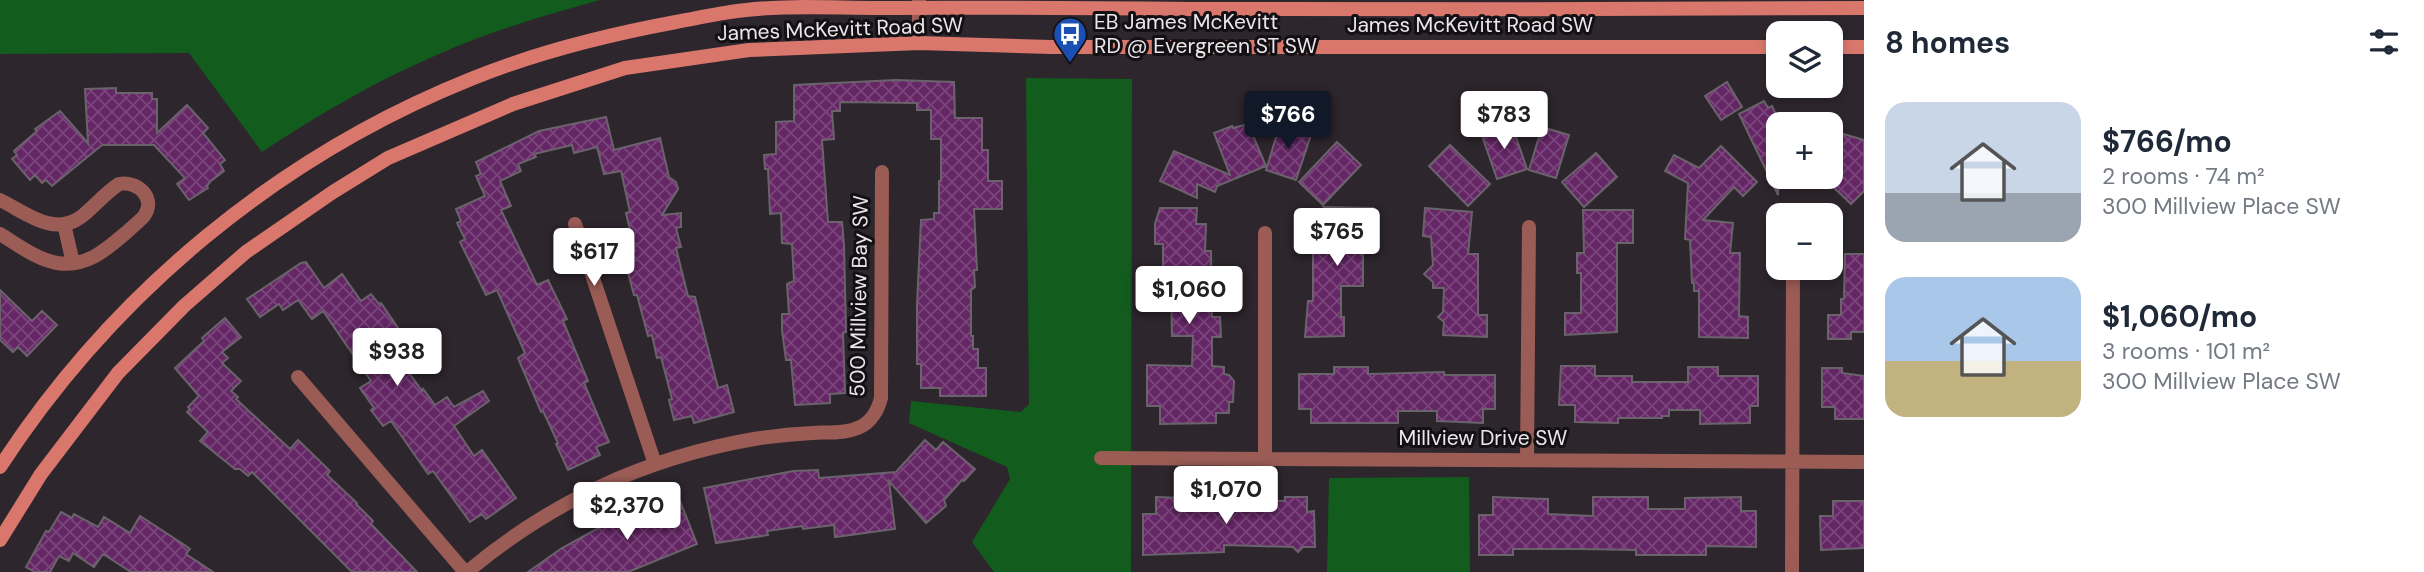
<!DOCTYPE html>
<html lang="en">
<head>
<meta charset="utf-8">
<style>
  :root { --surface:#fff; --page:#f2f2f3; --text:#1f2937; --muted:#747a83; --accent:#111827 }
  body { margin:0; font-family:"DM Sans",sans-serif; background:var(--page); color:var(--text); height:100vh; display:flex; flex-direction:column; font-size:26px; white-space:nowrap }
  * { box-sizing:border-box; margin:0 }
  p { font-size:23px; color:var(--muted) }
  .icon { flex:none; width:38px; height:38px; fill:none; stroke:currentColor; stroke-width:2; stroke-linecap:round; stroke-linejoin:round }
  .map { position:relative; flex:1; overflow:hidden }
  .panel { display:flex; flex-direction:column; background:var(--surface); width:560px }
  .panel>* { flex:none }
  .fabs { position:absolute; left:1766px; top:21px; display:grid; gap:14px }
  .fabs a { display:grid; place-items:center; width:77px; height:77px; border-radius:14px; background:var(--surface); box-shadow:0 4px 10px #0003; font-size:35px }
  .price { position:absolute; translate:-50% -60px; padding:0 16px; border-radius:7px; background:#fff; color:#222; font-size:23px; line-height:46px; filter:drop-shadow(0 2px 4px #0008) }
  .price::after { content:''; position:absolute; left:50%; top:42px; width:21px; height:16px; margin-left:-10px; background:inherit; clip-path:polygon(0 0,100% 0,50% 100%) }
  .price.on { background:var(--accent); color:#fff }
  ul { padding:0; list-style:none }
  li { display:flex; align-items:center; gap:21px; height:175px; padding:0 21px }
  li span { display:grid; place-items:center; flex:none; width:196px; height:140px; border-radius:21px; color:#555 }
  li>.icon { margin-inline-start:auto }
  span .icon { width:84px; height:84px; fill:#fffc; stroke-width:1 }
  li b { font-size:30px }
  h2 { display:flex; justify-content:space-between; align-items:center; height:84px; padding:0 21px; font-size:30px }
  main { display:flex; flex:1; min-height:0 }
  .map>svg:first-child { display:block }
  .park { fill:#125c1d }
  .building { fill:url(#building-cross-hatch); stroke:#6b636b; stroke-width:2 }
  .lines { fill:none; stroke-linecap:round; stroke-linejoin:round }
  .minor { stroke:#9a5c55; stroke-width:14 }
  .secondary { stroke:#da776c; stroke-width:14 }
  .labels { text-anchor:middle; stroke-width:6; stroke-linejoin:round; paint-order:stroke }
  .poi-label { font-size:21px; fill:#ebe6ea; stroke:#131013; text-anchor:start }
  .street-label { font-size:21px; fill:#ebe6ea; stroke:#131013 }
</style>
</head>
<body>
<main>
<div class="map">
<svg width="1864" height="572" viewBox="0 0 1864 572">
  <defs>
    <pattern id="building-cross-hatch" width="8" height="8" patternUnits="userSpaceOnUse" patternTransform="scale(1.75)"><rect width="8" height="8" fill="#652666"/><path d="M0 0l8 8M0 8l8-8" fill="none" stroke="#7b467c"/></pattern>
  </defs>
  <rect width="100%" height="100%" fill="#2d262d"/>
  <path class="park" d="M0,0H600C546,15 491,31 439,54C376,81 319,114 262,152L189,53L0,54Z
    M1026,78L1132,79L1131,572H994L972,542L1010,479L1007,467L909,423L911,401L1021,412L1029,404Z
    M1469,477L1470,572H1327L1329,478Z"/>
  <path class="building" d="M896,80L954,82L955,118H982V150H988V181H1002V209H974L977,270H974L975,287L971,290V336H973V349H978V368H986V396H940V388H921V364H917V305L921,220L934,219V213H939V181H941V139H931V110H917V103L840,102V111H832L834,139L822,140L828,222H842L844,245L846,332L843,333L845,393L830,394V403L795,405L791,360H786L782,330V314H789L787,284L794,281L792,244L782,243L781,213L770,214L768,169H765L764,155L776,154V122L794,121V85Z
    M1727,82L1742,107L1721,120L1705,96Z
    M116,88V93H152V99H157V133L187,105L208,128L203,133L225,160L220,164L224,171L211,181L207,186L208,188L189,200L177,184L185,178L154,145H102L52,186L46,180L42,183L35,175L30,180L12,159L17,155L14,151L37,131L35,129L60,111L88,143L85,89Z
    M1764,101L1768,108L1772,106L1778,119V195L1739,114Z
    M606,117L614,150L660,138L669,177L676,182L678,189L662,215L681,213V227L676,228L681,247L676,248L688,296L695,297L718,388L727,385L734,412L694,423L692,416L674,420L669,400L672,399L661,357L657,358L652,335L648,336L637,295H634L623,254L635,251L626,213L630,212L621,171L604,174L597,147L574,153L572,145L534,154L536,157L518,164L521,171L500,181L511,206L501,210L537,285L548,280L567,319L563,321L588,381L584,383L609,442L596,447L600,455L568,470L556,444L558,443L543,411L541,412L518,358L525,353L497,290L486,295L460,242L465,239L457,223L461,221L456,209L485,196L476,176L481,174L476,162L539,131Z
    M1281,121L1299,127L1297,131L1311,135L1296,180L1266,170Z
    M1511,123L1527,169L1497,179L1481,133Z
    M1248,124L1266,166L1217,186L1215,192L1197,184V198L1160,181L1174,151L1230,175L1214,133L1232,126L1233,128Z
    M1542,127L1569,135L1556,178L1529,170Z
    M1830,130L1864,140V191L1851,204L1827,181L1830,178Z
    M1337,142L1361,165L1323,205L1299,182Z
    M1450,145L1490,184L1468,206L1429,166Z
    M1721,146L1757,182L1743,196L1734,187L1703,220L1733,223L1730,253H1740L1739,316L1748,317V338L1699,337V291H1694V283H1692L1690,240L1685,239L1688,183L1665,171L1674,155L1699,168Z
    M1596,153L1617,177L1584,207L1562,182Z
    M1324,207L1373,208V245H1363V286H1341V317H1344V336L1305,337L1308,301H1313V253H1316V224H1343Z
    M1160,208H1197L1196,224H1206L1205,251H1211L1212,317H1220L1221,337H1212V366L1224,367V374L1229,375L1234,381L1233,402H1229V413H1216V423L1160,424V406H1147V365L1192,366L1193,336H1172L1171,288H1163V244H1155V224Z
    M1425,208L1472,212L1468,254H1478V315H1487V337L1443,335L1444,322L1438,317L1443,312L1444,288H1433V282L1424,274L1433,265L1431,237L1423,236Z
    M1583,210H1633V243H1617V332L1565,335V313H1581V273H1577V253H1584Z
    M1845,254H1864V332H1851V339H1828V315H1841V299H1844Z
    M306,262L324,288L342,274L361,301L371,294L379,304L381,303L407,341L393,350L422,391L423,389L435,405L447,397L454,407L483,391L489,401L454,426L474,456L482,450L516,498L486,519L482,514L470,522L433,471L428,474L391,421L383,426L371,410L374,408L360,388L371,381L323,311L312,319L298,300L283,310L279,304L260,317L247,299L301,263Z
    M0,290L32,321L42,311L57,325L27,356L18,347L13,352L0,340Z
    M225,318L241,337L222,352L228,358L222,363L241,381L231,391L238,397L236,399L290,449L298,440L330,471L327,475L357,503L356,504L373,521L371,524L417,572H352L252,472L248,476L240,469H235L200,441L208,432L187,412L190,409L188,407L199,396L175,368L204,341L202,338Z
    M1561,366H1595V376H1632V382H1688V367H1718V376H1758V406H1750V423L1700,424V410H1669V416H1662V418H1618V423L1575,422V405H1559Z
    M1334,367H1368V374L1444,372V375H1495V409H1483V423L1437,421V411H1398V423H1311V409H1299V374H1334Z
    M1822,368H1842V373L1864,376V419H1835V407H1822Z
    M925,440L936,450L943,442L975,469L964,481L962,480L944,500L946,506L926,523L889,481L895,529L835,537L834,525L803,529L802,526L767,531L768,535L716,543L704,488L793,471L818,470L819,478L896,472Z
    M678,496L697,544L628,572H528L562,548L595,530L629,514Z
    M1156,497L1212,499V510L1251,511L1252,500L1285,501V497H1307V512L1314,511L1315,547H1303L1298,552L1293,547L1224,545V552L1143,555V514H1156Z
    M1493,497L1548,499V514L1593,516V497H1648V509H1685V498L1741,497V511H1756V547L1706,546V555H1636V550L1580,549H1513V555H1479V515H1493Z
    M1833,501H1864V548L1821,550L1820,516H1833Z
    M61,512L72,518L74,514L98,527L104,517L130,533L140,516L183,544L190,549L186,554L213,572H131L103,554L94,567L73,553L69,561L59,556L50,572H35L26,567L46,531L49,532Z"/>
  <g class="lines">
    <path class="minor" d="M919,0V43
      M0,200C25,212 53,237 81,217C94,207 105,193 119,184C137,180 157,198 144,216C140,221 133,226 128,231C107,249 87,268 57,263C36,259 18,245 0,234
      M64,224L73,263
      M575,224L655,464
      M1265,233V458
      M298,377L465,572
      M1101,458L1864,462
      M1527,459L1529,227
      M467,572C552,501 645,458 754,439C773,436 793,434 812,433C827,432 846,434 860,427C871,422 878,410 881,398L882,172
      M1792,572L1793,268"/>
    <path class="secondary" d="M1830,47H1864
      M0,467C113,293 279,156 471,79C537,52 606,35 676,22C699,18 723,12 746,10C789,5 835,8 878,8C983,7 1088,8 1193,9C1417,10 1640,9 1864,8
      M0,540L41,474L118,373L184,306L246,252L333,192L388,158L513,104L625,68L749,50L919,43L1051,47H1778"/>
  </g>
  <defs>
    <g id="bus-pin" transform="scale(1.75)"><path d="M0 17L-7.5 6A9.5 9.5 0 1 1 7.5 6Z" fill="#1a4fb4" stroke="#131013"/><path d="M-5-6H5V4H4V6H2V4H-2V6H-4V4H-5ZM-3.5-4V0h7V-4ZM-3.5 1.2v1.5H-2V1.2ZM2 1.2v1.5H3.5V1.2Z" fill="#fff"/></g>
  </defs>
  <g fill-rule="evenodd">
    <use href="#bus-pin" x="1070" y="34"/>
  </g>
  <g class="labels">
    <g class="poi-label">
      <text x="1094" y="29">EB James McKevitt<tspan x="1094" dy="24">RD @ Evergreen ST SW</tspan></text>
    </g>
    <g class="street-label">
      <text x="1470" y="32">James McKevitt Road SW</text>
      <text transform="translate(840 29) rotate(-2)" y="7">James McKevitt Road SW</text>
      <text transform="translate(859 296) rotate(-89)" y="7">500 Millview Bay SW</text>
      <text x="1483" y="445">Millview Drive SW</text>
    </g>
  </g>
</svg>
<div class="fabs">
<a><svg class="icon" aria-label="layers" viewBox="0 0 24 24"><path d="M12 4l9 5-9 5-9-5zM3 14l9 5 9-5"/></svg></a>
<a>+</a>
<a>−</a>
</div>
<b class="price on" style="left:1288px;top:151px">$766</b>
<b class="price" style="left:1504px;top:151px">$783</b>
<b class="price" style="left:1337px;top:268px">$765</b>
<b class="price" style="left:594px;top:288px">$617</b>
<b class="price" style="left:1189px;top:326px">$1,060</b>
<b class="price" style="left:397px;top:388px">$938</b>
<b class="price" style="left:1226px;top:526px">$1,070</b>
<b class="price" style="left:627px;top:542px">$2,370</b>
</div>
<section class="panel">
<h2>8 homes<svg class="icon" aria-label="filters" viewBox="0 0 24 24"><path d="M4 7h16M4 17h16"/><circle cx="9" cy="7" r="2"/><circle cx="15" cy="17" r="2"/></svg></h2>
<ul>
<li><span style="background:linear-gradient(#c9d6e8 65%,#9aa5b1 0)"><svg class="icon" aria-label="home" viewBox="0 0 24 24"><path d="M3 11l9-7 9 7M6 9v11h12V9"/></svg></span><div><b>$766/mo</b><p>2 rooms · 74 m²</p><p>300 Millview Place SW</p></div></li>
<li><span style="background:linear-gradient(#a9c7e8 60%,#c2b280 0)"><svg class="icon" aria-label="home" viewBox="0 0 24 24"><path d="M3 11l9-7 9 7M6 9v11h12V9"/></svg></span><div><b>$1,060/mo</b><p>3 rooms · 101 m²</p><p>300 Millview Place SW</p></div></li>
</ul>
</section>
</main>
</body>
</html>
